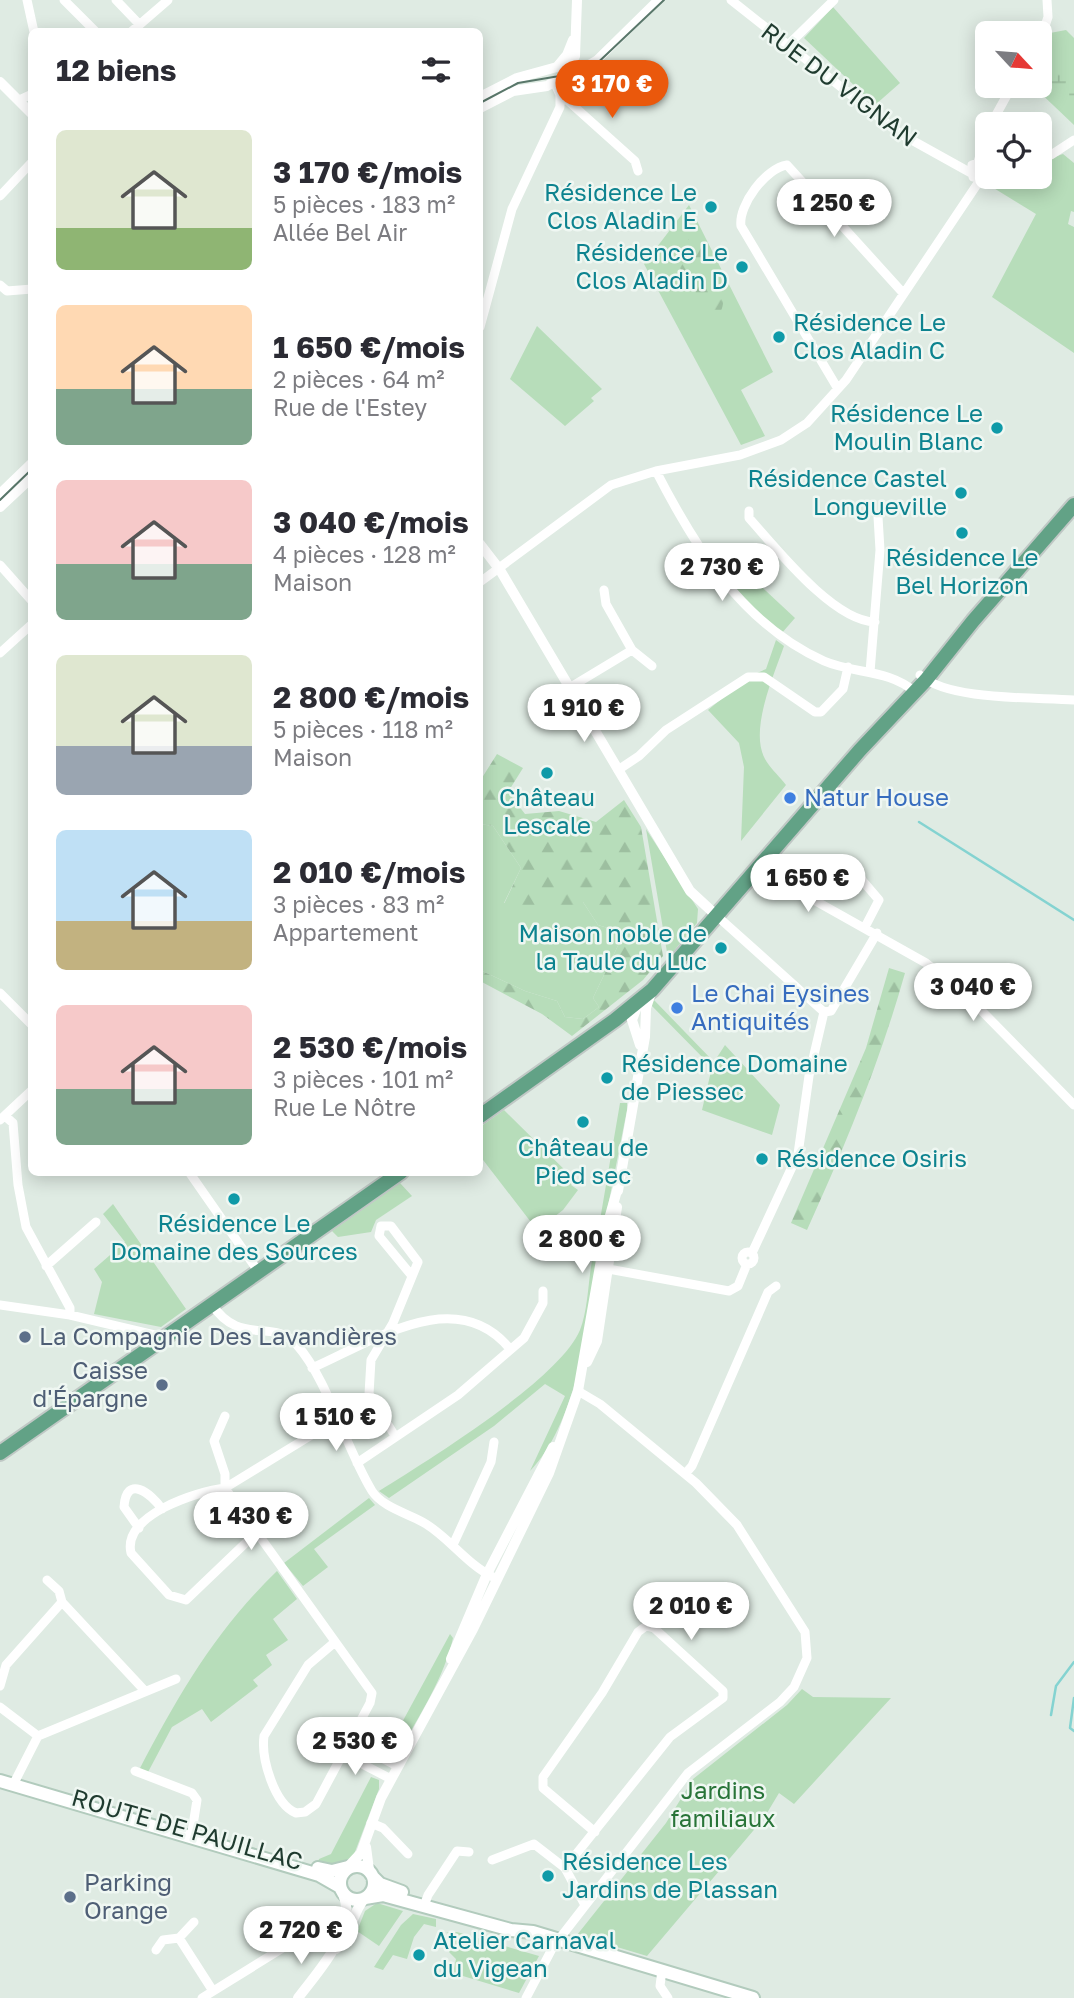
<!DOCTYPE html>
<html lang="fr">
<head>
<meta charset="utf-8">
<style>
  :root { --surface:#fff; --page:#f2f2f3; --text:#2b2b33; --muted:#7c7c81; --accent:#ea580c }
  body { margin:0; font-family:"Golos Text",sans-serif; background:var(--page); color:var(--text); height:100vh; display:flex; flex-direction:column; font-size:26px; white-space:nowrap }
  * { box-sizing:border-box; margin:0 }
  p { font-size:23px; color:var(--muted) }
  .icon { flex:none; width:38px; height:38px; fill:none; stroke:currentColor; stroke-width:2; stroke-linecap:round; stroke-linejoin:round }
  .map { position:relative; flex:1; overflow:hidden }
  .sheet { position:absolute; left:28px; top:28px; width:455px; height:1148px; display:flex; flex-direction:column; background:var(--surface); border-radius:10px; box-shadow:0 4px 18px #0003 }
  .sheet>* { flex:none }
  .needle { width:46px; rotate:116deg }
  .buttons { position:absolute; left:975px; top:21px; display:grid; gap:14px }
  .buttons a { display:grid; place-items:center; width:77px; height:77px; border-radius:10px; background:var(--surface); box-shadow:0 4px 18px #0003; font-size:35px }
  .price { position:absolute; translate:-50% -60px; padding:0 16px; border-radius:24px; background:#fff; color:#222; font-size:23px; line-height:46px; filter:drop-shadow(0 2px 4px #0008) }
  .price::after { content:''; position:absolute; left:50%; top:42px; width:21px; height:16px; margin-left:-10px; background:inherit; clip-path:polygon(0 0,100% 0,50% 100%) }
  .price.current { background:var(--accent); color:#fff }
  ul { padding:0; list-style:none }
  li { display:flex; align-items:center; gap:21px; height:175px; padding:0 28px }
  li span { display:grid; place-items:center; flex:none; width:196px; height:140px; border-radius:10px; color:#555 }
  li>.icon { margin-inline-start:auto }
  span .icon { width:84px; height:84px; fill:#fffc; stroke-width:1 }
  li b { font-size:30px }
  h2 { display:flex; justify-content:space-between; align-items:center; height:84px; padding:0 28px; font-size:30px }
  .map>svg:first-child { display:block }
  .green { fill:#b7ddba }
  .forest { fill:url(#forest-firs) }
  .wetland { fill:url(#wetland-marsh) }
  .lines { fill:none; stroke-linecap:round; stroke-linejoin:round }
  .stream { stroke:#84d3d1; stroke-width:2.5 }
  .secondary-casing { stroke:#b2cbbd; stroke-width:16 }
  .primary-casing { stroke:#c0c8c5; stroke-width:18 }
  .minor { stroke:#fff; stroke-width:9 }
  .tertiary { stroke:#fff; stroke-width:10 }
  .secondary { stroke:#fff; stroke-width:12 }
  .primary { stroke:#62a286; stroke-width:14 }
  .tram { stroke:#59776a; stroke-width:2 }
  .culture-dot { fill:#0f9aa8; stroke:#eff7f2; stroke-width:2.5 }
  .shop-dot { fill:#3f7fe0; stroke:#eff7f2; stroke-width:2.5 }
  .service-dot { fill:#5c6f8a; stroke:#eff7f2; stroke-width:2.5 }
  .labels { text-anchor:middle; stroke-width:5; stroke-linejoin:round; paint-order:stroke }
  .street-label { font-size:24px; fill:#1f3b2f; stroke:#eff7f2 }
  .culture-label { font-size:24px; fill:#0d838f; stroke:#eff7f2; text-anchor:end }
  .shop-label { font-size:24px; fill:#366cbe; stroke:#eff7f2; text-anchor:start }
  .service-label { font-size:24px; fill:#4e5e75; stroke:#eff7f2; text-anchor:start }
  .park-label { font-size:24px; fill:#287438; stroke:#eff7f2 }
</style>
</head>
<body>
<div class="map">
<svg width="1074" height="1998" viewBox="0 0 1074 1998">
  <defs>
    <pattern id="forest-firs" width="22" height="20" patternUnits="userSpaceOnUse" patternTransform="scale(1.75)"><rect width="22" height="20" fill="#b7ddba"/><path d="M5 1l3.5 6h-7zM16 11l3.5 6h-7z" fill="#9dbfa0"/></pattern>
    <pattern id="wetland-marsh" width="20" height="14" patternUnits="userSpaceOnUse" patternTransform="scale(1.75)"><rect width="20" height="14" fill="#b7ddba"/><path d="M1 5h8M5 5V1M11 12h8M15 12V8" fill="none" stroke="#9dbfa0"/></pattern>
  </defs>
  <rect width="100%" height="100%" fill="#dfebe3"/>
  <path class="green" d="M833,7L900,83L875,105L804,38Z
    M1066,30L1074,38V125L1033,86H1040V55L1050,33Z
    M1063,154L1074,163V212L1071,211L1068,224L1074,227V353L992,297L1036,214L992,187L1003,177H1040V162Z
    M689,205L773,372L741,390L765,436L741,445L644,264Z
    M537,326L602,389L591,398L594,401L565,426L510,379Z
    M718,546L795,618L781,634L739,601L705,555Z
    M776,640L784,646C774,675 749,730 765,759C770,768 780,777 786,785L741,841L744,767L739,743L708,710L748,677L766,669Z
    M480,824L493,826L521,868L504,903L583,902L598,925L624,933L593,998L599,1007L583,1019L565,1017L557,1001L525,991L480,970L482,883L480,882Z
    M646,829L698,909L697,923L668,958Z
    M654,1000L714,1062L725,1045L780,1105L772,1135L702,1110L712,1067L651,1005Z
    M620,1103H627V1110L605,1221L600,1220Z
    M504,1110L575,1180L571,1185L578,1190L563,1210L537,1230L480,1156V1127Z
    M400,1183L412,1196L376,1220L371,1232L338,1237L332,1231Z
    M113,1204L186,1309L161,1327L94,1314L102,1282L94,1269L125,1242L103,1214Z
    M592,1261L597,1262C589,1326 576,1424 530,1471L565,1396L545,1384L494,1426L389,1498L379,1491C427,1461 559,1380 580,1330C588,1310 588,1282 592,1261Z
    M369,1498L375,1505L314,1549L328,1567L303,1586L284,1563Z
    M277,1571L297,1599L273,1619L288,1640L266,1655L272,1665L253,1680L258,1686L211,1722L202,1709L172,1727L147,1774L139,1770C179,1694 215,1631 277,1571Z
    M450,1634L453,1638C444,1678 420,1714 400,1750L386,1752Z
    M802,1689L813,1697L891,1698L794,1804L779,1793L764,1818L647,1956L577,1935L666,1823L693,1779L787,1705Z
    M371,1777L379,1780V1789L353,1857L336,1867L317,1865L319,1859L331,1854Z
    M377,1903L403,1911L379,1946L357,1931L365,1911Z
    M413,1914L436,1919V1927L424,1924L414,1937L407,1959L393,1955L383,1970L374,1967L401,1925Z
    M446,1932H457L539,1956L519,1993L453,1973L456,1959L449,1952L452,1943L449,1933Z"/>
  <path class="forest" d="M693,229C704,253 737,294 717,317L697,306L678,263Z
    M497,754L523,768L508,792L525,814L559,811L596,822L624,800L641,827L663,956L643,980L572,1036L542,1014L480,981V970L525,991L557,1001L565,1017L583,1019L599,1007L593,998L624,933L598,925L583,902L559,913L504,904L521,868L493,826L480,824V781Z
    M889,968L905,973C880,1062 845,1146 807,1230L791,1223L866,1048Z"/>
  <path class="wetland" d="M1048,63L1074,88V105L1040,72Z"/>
  <g class="lines">
    <path class="stream" d="M919,822L1074,920
      M1074,1698L1070,1728L1074,1731
      M1051,1715L1056,1686L1074,1662"/>
    <g class="secondary-casing">
      <path id="secondary" d="M0,1781L319,1875L340,1887
        M340 1883a17 17 0 1 1 34 0a17 17 0 1 1-34 0Z
        M318,1868L332,1871L348,1867
        M373,1877L380,1884L402,1892
        M365,1898L383,1895L511,1930L533,1932L753,1998"/>
    </g>
    <g class="primary-casing">
      <path id="primary" d="M480,1116L615,1020L652,990L860,750L926,680L973,621L1074,505
        M0,1453L401,1172"/>
    </g>
    <path class="minor" d="M27,0L34,32
      M64,0L96,32
      M116,0L139,24
      M731,0L899,133L971,173
      M131,32L168,0
      M1040,41L1048,17L1047,0
      M787,46L834,0
      M572,65L585,67L597,60L658,0
      M19,100L32,94
      M561,100H567L635,161L638,171
      M991,124L1012,86
      M1040,158L1051,155L1074,140
      M978,162L987,134
      M973,177L972,165L981,162L986,170L978,177
      M0,196L32,162
      M0,285L7,291L32,289
      M480,327L512,209L560,107V95L555,84
      M838,389L741,226C738,205 766,168 787,165L903,293
      M656,471C695,547 742,624 824,661C854,674 889,669 915,692
      M749,511V518C776,548 833,621 875,622
      M0,565L32,601
      M480,582L611,485L656,471L740,455L781,440L807,423L846,380L982,177
      M632,650L652,666
      M0,653L32,624
      M870,672L880,550L878,517
      M920,675C949,701 1034,697 1074,700
      M569,688L632,650L606,604L604,590
      M618,770L639,756L666,730L748,677H764L815,712H821L843,689L848,667
      M757,868L926,963L971,1000L1074,1105
      M855,872L879,900L865,927
      M717,916L824,1012L809,1076L798,1154L752,1253
      M0,993L32,1025
      M824,1012L831,1011L877,933
      M5,1116L13,1123L18,1185L26,1227L70,1308V1315
      M0,1120L32,1090
      M189,1172L258,1271
      M742 1258a6 6 0 1 1 12 0a6 6 0 1 1-12 0Z
      M46,1266L96,1222
      M603,1268L729,1291L738,1286L747,1264
      M211,1303C240,1348 273,1317 297,1345C328,1380 346,1449 372,1491C383,1508 410,1514 426,1524C450,1539 467,1564 493,1577
      M0,1305L70,1315L163,1337
      M312,1368C372,1342 456,1283 510,1349
      M225,1416L214,1441L225,1474V1488C198,1491 122,1515 131,1553L169,1595L186,1600L256,1533
      M395,1436L369,1394L371,1360L393,1323L418,1262L391,1226H381L379,1236L412,1276
      M357,1463L458,1395L524,1338L543,1303V1291
      M685,1474L692,1466L768,1292L776,1286
      M139,1528L124,1507C126,1474 151,1493 162,1509
      M453,1545L491,1462L494,1442
      M47,1580L59,1591L62,1602L145,1691
      M335,1642L308,1665L264,1736C261,1758 274,1804 296,1813L305,1812L316,1804L370,1703L372,1693L225,1488L336,1420
      M0,1686L6,1665L62,1602
      M0,1707L38,1736
      M350,1741L397,1766
      M343,1754L391,1779
      M135,1771L192,1793L197,1800L191,1838
      M13,1785L38,1736L176,1679
      M371,1823L383,1828L408,1854
      M492,1860L534,1844L565,1868
      M585,1905L565,1868L670,1737L723,1698V1691L654,1628L646,1626L638,1632L602,1693L543,1777V1788L595,1832
      M424,1906L428,1895L457,1851L469,1852
      M194,1922L179,1938L213,1991
      M156,1950L163,1940L179,1938
      M662,1970L660,1986L668,1998
      M202,1998L320,1925L343,1927
      M526,1998L553,1947L688,1773L780,1702L794,1687L807,1658L805,1632L737,1525L696,1483L600,1404L578,1391"/>
    <path class="tertiary" d="M0,82L32,114
      M480,97L517,78L557,67L567,55L573,40
      M480,108L513,91L547,86L564,76L575,56L577,0
      M0,494L32,463
      M0,507L32,477
      M480,544L500,570L690,891L717,916
      M638,1004L632,1020L640,1045
      M618,1191L645,1037L646,1008L652,990
      M587,1362L597,1341L617,1207
      M451,1659L487,1574L553,1447
      M366,1847L369,1870
      M348,1867L361,1853L381,1798L473,1629L549,1473L578,1391L607,1226L618,1187
      M336,1949C353,1934 351,1913 365,1898
      M298,1998C318,1971 358,1930 343,1894"/>
    <use href="#secondary" class="secondary"/>
    <use href="#primary" class="primary"/>
    <path class="tram" d="M480,103L518,83L589,71L664,0
      M0,500L32,469"/>
  </g>
  <g class="culture-dot">
    <circle cx="711" cy="207" r="7"/>
    <circle cx="742" cy="267" r="7"/>
    <circle cx="779" cy="337" r="7"/>
    <circle cx="997" cy="428" r="7"/>
    <circle cx="961" cy="493" r="7"/>
    <circle cx="962" cy="533" r="7"/>
    <circle cx="547" cy="773" r="7"/>
    <circle cx="721" cy="948" r="7"/>
    <circle cx="607" cy="1078" r="7"/>
    <circle cx="583" cy="1122" r="7"/>
    <circle cx="762" cy="1159" r="7"/>
    <circle cx="234" cy="1199" r="7"/>
    <circle cx="548" cy="1876" r="7"/>
    <circle cx="419" cy="1955" r="7"/>
  </g>
  <g class="shop-dot">
    <circle cx="790" cy="798" r="7"/>
    <circle cx="677" cy="1008" r="7"/>
  </g>
  <g class="service-dot">
    <circle cx="25" cy="1337" r="7"/>
    <circle cx="162" cy="1385" r="7"/>
    <circle cx="70" cy="1897" r="7"/>
  </g>
  <g class="labels">
    <g class="street-label">
      <text transform="translate(839 85) rotate(37)" y="8">RUE DU VIGNAN</text>
      <text transform="translate(187 1830) rotate(16)" y="8">ROUTE DE PAUILLAC</text>
    </g>
    <g class="culture-label">
      <text x="697" y="201">Résidence Le<tspan x="697" dy="28">Clos Aladin E</tspan></text>
      <text x="728" y="261">Résidence Le<tspan x="728" dy="28">Clos Aladin D</tspan></text>
      <text x="793" y="331" text-anchor="start">Résidence Le<tspan x="793" dy="28">Clos Aladin C</tspan></text>
      <text x="983" y="422">Résidence Le<tspan x="983" dy="28">Moulin Blanc</tspan></text>
      <text x="947" y="487">Résidence Castel<tspan x="947" dy="28">Longueville</tspan></text>
      <text x="962" y="566" text-anchor="middle">Résidence Le<tspan x="962" dy="28">Bel Horizon</tspan></text>
      <text x="547" y="806" text-anchor="middle">Château<tspan x="547" dy="28">Lescale</tspan></text>
      <text x="707" y="942">Maison noble de<tspan x="707" dy="28">la Taule du Luc</tspan></text>
      <text x="621" y="1072" text-anchor="start">Résidence Domaine<tspan x="621" dy="28">de Piessec</tspan></text>
      <text x="583" y="1156" text-anchor="middle">Château de<tspan x="583" dy="28">Pied sec</tspan></text>
      <text x="776" y="1167" text-anchor="start">Résidence Osiris</text>
      <text x="234" y="1232" text-anchor="middle">Résidence Le<tspan x="234" dy="28">Domaine des Sources</tspan></text>
      <text x="562" y="1870" text-anchor="start">Résidence Les<tspan x="562" dy="28">Jardins de Plassan</tspan></text>
      <text x="433" y="1949" text-anchor="start">Atelier Carnaval<tspan x="433" dy="28">du Vigean</tspan></text>
    </g>
    <g class="shop-label">
      <text x="804" y="806">Natur House</text>
      <text x="691" y="1002">Le Chai Eysines<tspan x="691" dy="28">Antiquités</tspan></text>
    </g>
    <g class="service-label">
      <text x="39" y="1345">La Compagnie Des Lavandières</text>
      <text x="148" y="1379" text-anchor="end">Caisse<tspan x="148" dy="28">d'Épargne</tspan></text>
      <text x="84" y="1891">Parking<tspan x="84" dy="28">Orange</tspan></text>
    </g>
    <g class="park-label">
      <text x="723" y="1799">Jardins<tspan x="723" dy="28">familiaux</tspan></text>
    </g>
  </g>
</svg>
<div class="buttons">
<a><svg class="needle" viewBox="-14 -14 28 28"><path d="M0-13l5 13h-10z" fill="#e53935"/><path d="M0 13l5-13h-10z" fill="#7c7c81"/></svg></a>
<a><svg class="icon" aria-label="locate" viewBox="0 0 24 24"><circle cx="12" cy="12" r="6"/><path d="M12 2v4M12 18v4M2 12h4M18 12h4"/></svg></a>
</div>
<b class="price current" style="left:612px;top:120px">3 170 €</b>
<b class="price" style="left:834px;top:239px">1 250 €</b>
<b class="price" style="left:722px;top:603px">2 730 €</b>
<b class="price" style="left:584px;top:744px">1 910 €</b>
<b class="price" style="left:808px;top:914px">1 650 €</b>
<b class="price" style="left:973px;top:1023px">3 040 €</b>
<b class="price" style="left:582px;top:1275px">2 800 €</b>
<b class="price" style="left:336px;top:1453px">1 510 €</b>
<b class="price" style="left:251px;top:1552px">1 430 €</b>
<b class="price" style="left:691px;top:1642px">2 010 €</b>
<b class="price" style="left:355px;top:1777px">2 530 €</b>
<b class="price" style="left:301px;top:1966px">2 720 €</b>
<section class="sheet">
<h2>12 biens<svg class="icon" aria-label="filters" viewBox="0 0 24 24"><path d="M4 7h16M4 17h16"/><circle cx="9" cy="7" r="2"/><circle cx="15" cy="17" r="2"/></svg></h2>
<ul>
<li><span style="background:linear-gradient(#dfe7d0 70%,#8fb573 0)"><svg class="icon" aria-label="home" viewBox="0 0 24 24"><path d="M3 11l9-7 9 7M6 9v11h12V9"/></svg></span><div><b>3 170 €/mois</b><p>5 pièces · 183 m²</p><p>Allée Bel Air</p></div></li>
<li><span style="background:linear-gradient(#ffd9b3 60%,#7fa58c 0)"><svg class="icon" aria-label="home" viewBox="0 0 24 24"><path d="M3 11l9-7 9 7M6 9v11h12V9"/></svg></span><div><b>1 650 €/mois</b><p>2 pièces · 64 m²</p><p>Rue de l'Estey</p></div></li>
<li><span style="background:linear-gradient(#f6c9c9 60%,#7fa58c 0)"><svg class="icon" aria-label="home" viewBox="0 0 24 24"><path d="M3 11l9-7 9 7M6 9v11h12V9"/></svg></span><div><b>3 040 €/mois</b><p>4 pièces · 128 m²</p><p>Maison</p></div></li>
<li><span style="background:linear-gradient(#dfe7d0 65%,#9aa5b1 0)"><svg class="icon" aria-label="home" viewBox="0 0 24 24"><path d="M3 11l9-7 9 7M6 9v11h12V9"/></svg></span><div><b>2 800 €/mois</b><p>5 pièces · 118 m²</p><p>Maison</p></div></li>
<li><span style="background:linear-gradient(#bfe0f5 65%,#c2b280 0)"><svg class="icon" aria-label="home" viewBox="0 0 24 24"><path d="M3 11l9-7 9 7M6 9v11h12V9"/></svg></span><div><b>2 010 €/mois</b><p>3 pièces · 83 m²</p><p>Appartement</p></div></li>
<li><span style="background:linear-gradient(#f6c9c9 60%,#7fa58c 0)"><svg class="icon" aria-label="home" viewBox="0 0 24 24"><path d="M3 11l9-7 9 7M6 9v11h12V9"/></svg></span><div><b>2 530 €/mois</b><p>3 pièces · 101 m²</p><p>Rue Le Nôtre</p></div></li>
</ul>
</section>
</div>
</body>
</html>
